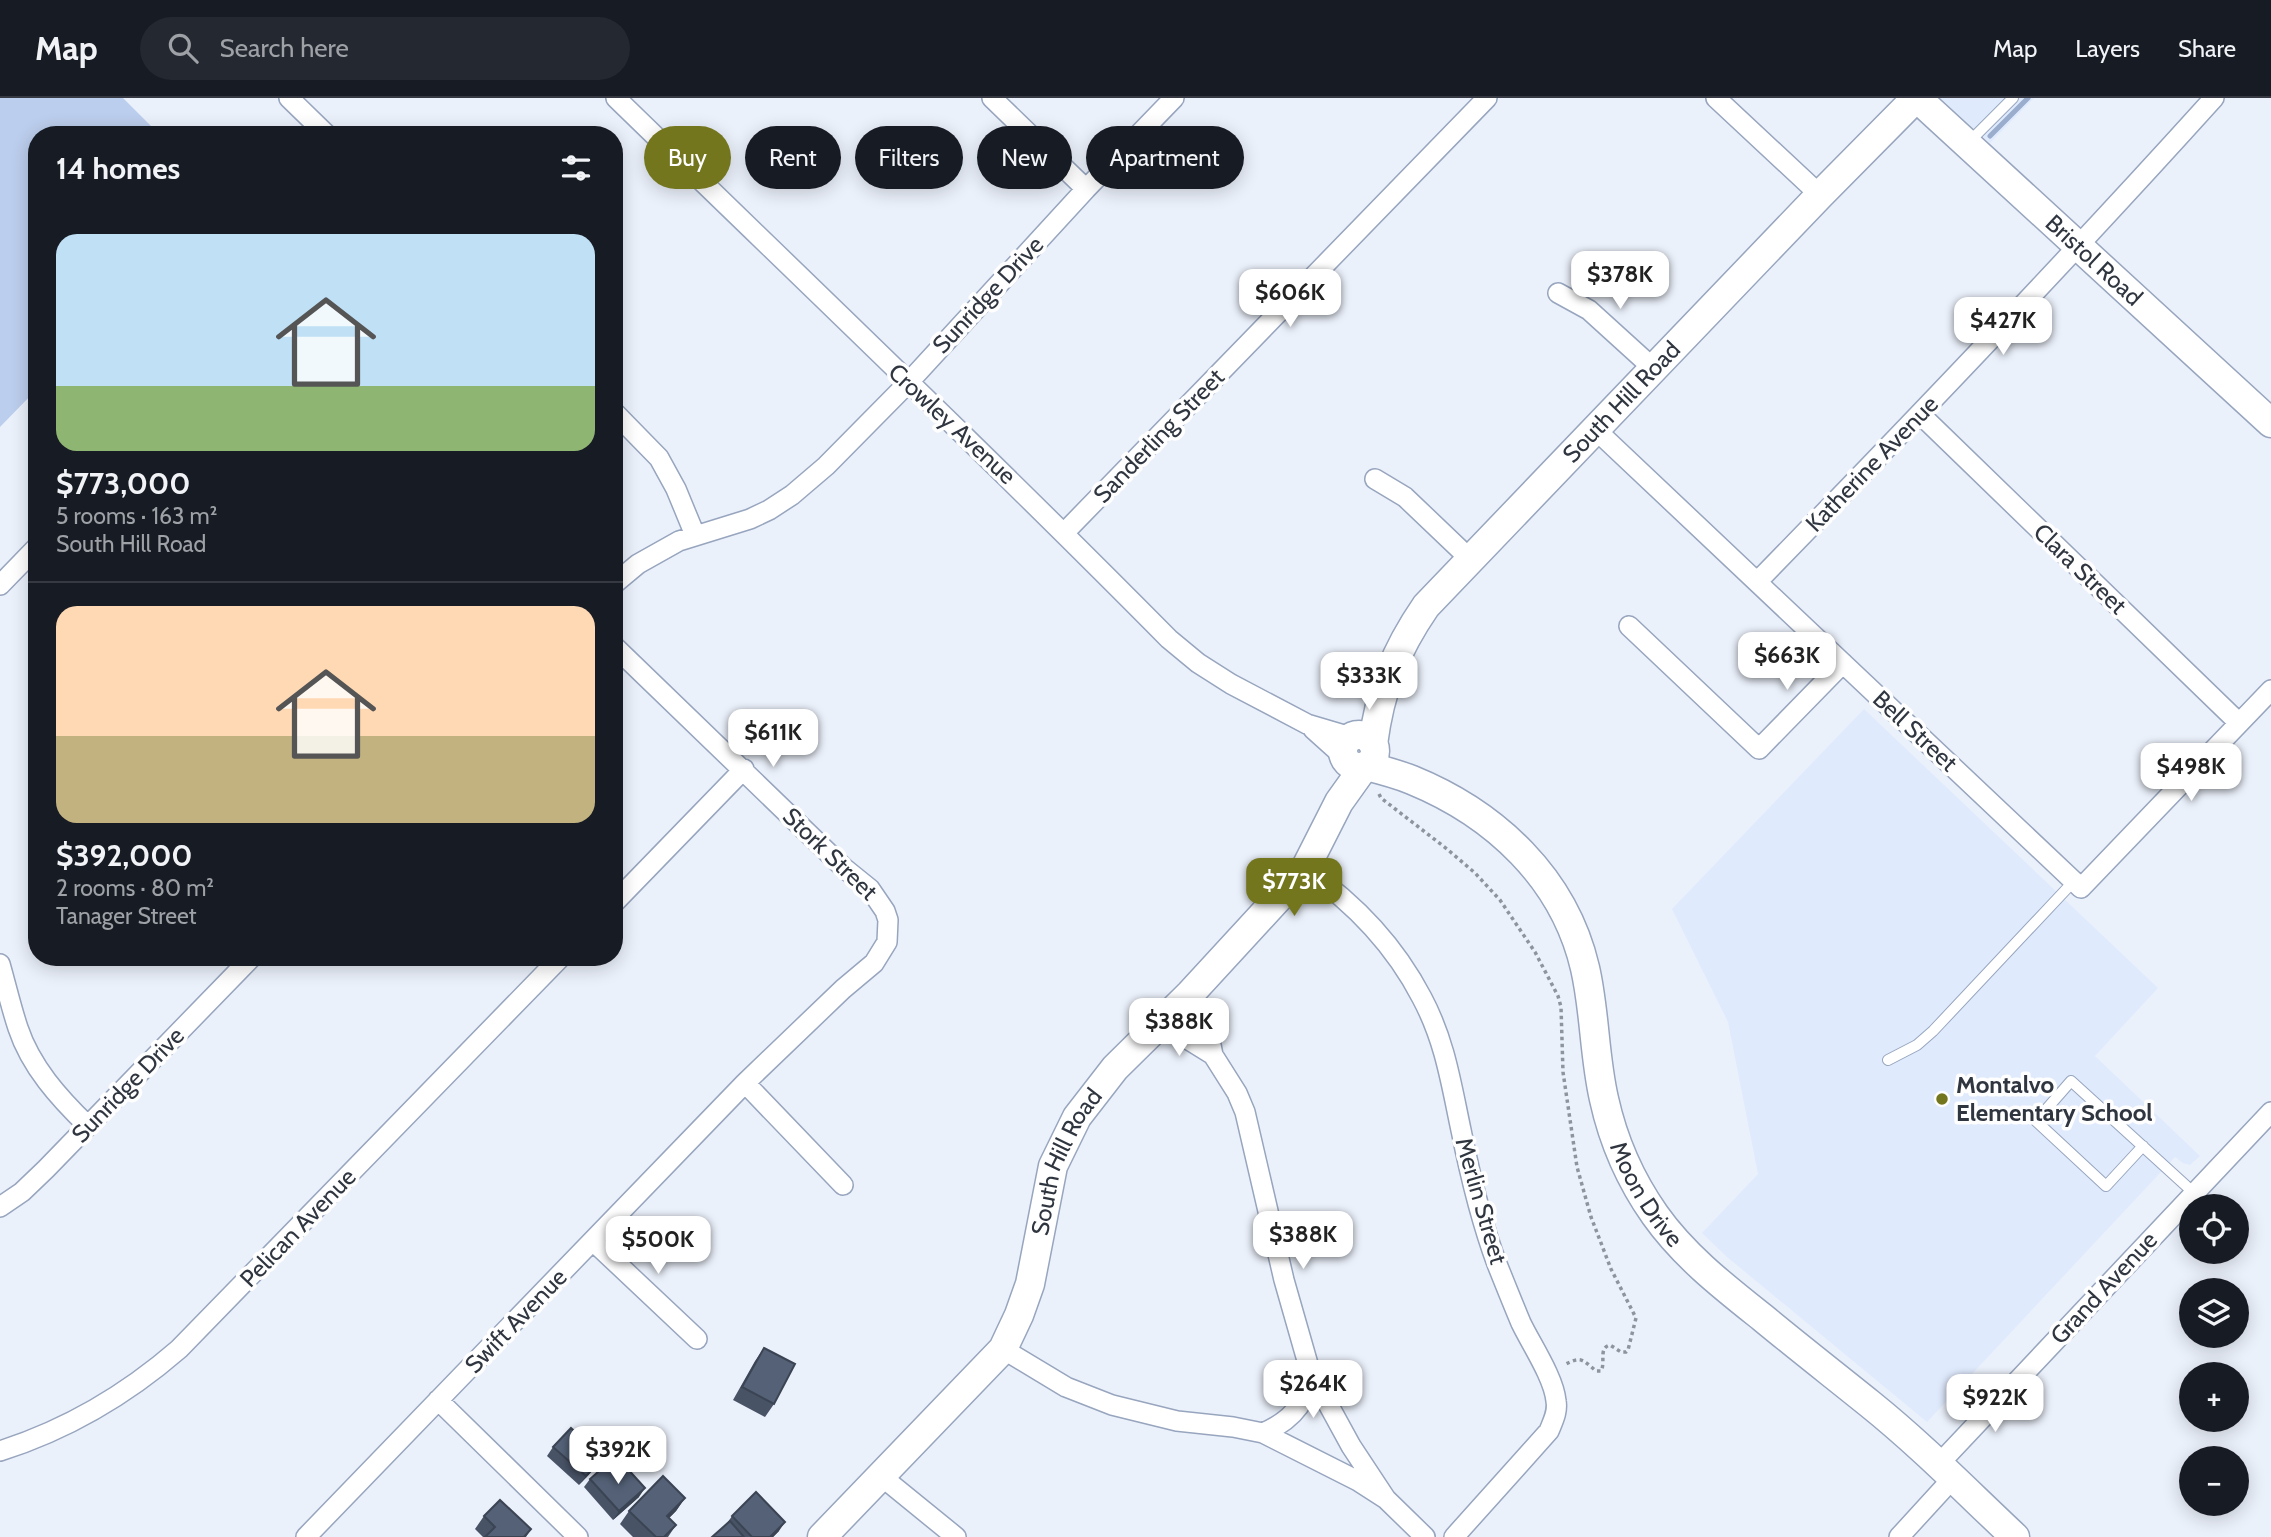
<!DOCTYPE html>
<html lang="en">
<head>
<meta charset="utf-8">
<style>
  :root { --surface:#171b24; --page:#242831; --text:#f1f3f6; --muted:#9ea1a6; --line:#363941; --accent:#73761d }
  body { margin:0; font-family:Cabin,sans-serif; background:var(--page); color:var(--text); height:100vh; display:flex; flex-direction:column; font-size:26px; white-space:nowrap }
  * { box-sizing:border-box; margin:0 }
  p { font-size:23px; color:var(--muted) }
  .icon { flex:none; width:38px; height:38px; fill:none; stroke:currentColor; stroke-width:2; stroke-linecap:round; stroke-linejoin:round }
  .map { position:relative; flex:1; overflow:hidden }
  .details { position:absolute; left:28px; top:28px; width:595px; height:840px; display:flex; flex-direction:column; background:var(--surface); border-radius:28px; box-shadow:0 4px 18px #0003 }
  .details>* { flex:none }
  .hud { position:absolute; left:644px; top:28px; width:665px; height:63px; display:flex; gap:14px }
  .buttons { position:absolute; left:2179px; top:1096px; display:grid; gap:14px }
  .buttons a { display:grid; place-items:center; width:70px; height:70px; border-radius:50%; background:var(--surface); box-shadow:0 4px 18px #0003; font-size:35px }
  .price { position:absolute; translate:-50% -60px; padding:0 16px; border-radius:14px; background:#fff; color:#222; font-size:23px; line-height:46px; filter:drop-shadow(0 2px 4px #0008) }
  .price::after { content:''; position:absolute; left:50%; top:42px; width:21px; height:16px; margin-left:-10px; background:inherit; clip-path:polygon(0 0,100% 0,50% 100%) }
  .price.active { background:var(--accent); color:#fff }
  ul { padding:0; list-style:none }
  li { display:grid; align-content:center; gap:14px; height:371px; padding:0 28px }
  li+li { border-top:2px solid var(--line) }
  li span { display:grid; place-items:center; height:217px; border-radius:21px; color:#555 }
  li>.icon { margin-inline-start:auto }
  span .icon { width:126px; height:126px; fill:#fffc; stroke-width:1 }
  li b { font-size:30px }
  h2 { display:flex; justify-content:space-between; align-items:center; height:84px; padding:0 28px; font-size:30px }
  .pill { padding:0 24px; border-radius:32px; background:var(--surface); box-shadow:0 4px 18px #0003; font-size:24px; line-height:63px }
  .pill.active { background:var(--accent); color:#fff }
  header { display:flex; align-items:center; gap:42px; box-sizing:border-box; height:98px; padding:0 35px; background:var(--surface); border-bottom:2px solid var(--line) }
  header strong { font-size:33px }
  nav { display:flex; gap:38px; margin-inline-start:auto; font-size:24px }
  .search { width:490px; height:63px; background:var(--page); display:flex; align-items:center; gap:18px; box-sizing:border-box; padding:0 24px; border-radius:38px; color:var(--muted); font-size:26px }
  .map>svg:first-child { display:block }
  .built { fill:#dfeafd }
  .green { fill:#bcceed }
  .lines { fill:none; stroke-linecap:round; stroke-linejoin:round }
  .stream { stroke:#9aadcd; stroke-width:5 }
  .lane-casing { stroke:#97a5be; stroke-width:12 }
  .street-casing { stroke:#97a5be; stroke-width:22 }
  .secondary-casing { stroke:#97a5be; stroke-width:31 }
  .path { stroke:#8e949e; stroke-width:3.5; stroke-dasharray:3.5 3.5; stroke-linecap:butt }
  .lane { stroke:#fff; stroke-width:10 }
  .street { stroke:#fff; stroke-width:19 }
  .secondary { stroke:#fff; stroke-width:28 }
  .wall { fill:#485366 }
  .shaded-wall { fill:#3b4453 }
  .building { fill:#546177; stroke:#3b4453; stroke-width:2 }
  .poi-dot { fill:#73761d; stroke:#fefefe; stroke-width:2.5 }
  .labels { text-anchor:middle; stroke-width:7; stroke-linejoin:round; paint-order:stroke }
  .street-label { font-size:24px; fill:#303640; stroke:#fefefe }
  .poi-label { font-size:24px; font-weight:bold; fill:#303640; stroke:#fefefe; text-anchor:start }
</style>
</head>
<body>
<header>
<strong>Map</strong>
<div class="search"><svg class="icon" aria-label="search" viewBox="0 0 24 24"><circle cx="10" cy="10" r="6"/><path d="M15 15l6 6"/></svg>Search here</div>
<nav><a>Map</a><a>Layers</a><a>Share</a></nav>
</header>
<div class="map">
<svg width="2271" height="1439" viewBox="0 0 2271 1439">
  <rect width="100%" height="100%" fill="#ebf1fb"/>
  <path class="built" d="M1940,0H2034L1990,45Z
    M1864,611L2158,890L2095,958L2200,1058L2190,1067L2183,1065L2175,1059L1927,1324L1727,1159L1702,1135L1758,1076L1728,924L1672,811Z"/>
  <path class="green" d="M0,0H123L160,37H37V291L0,329Z"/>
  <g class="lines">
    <path class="stream" d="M1990,38L2028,0"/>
    <g class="lane-casing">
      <path id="lane" d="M1969,44L2013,0
        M1888,962L1917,947L1933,933L2074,783
        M2143,1048L2106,1088L2036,1023L2071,983L2194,1095"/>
    </g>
    <g class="street-casing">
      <path id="street" d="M289,0L327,37
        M616,0C801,180 988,358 1169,541L1198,565L1231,586L1307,626L1351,639
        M992,0L1086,91
        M1716,0L1820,97
        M1558,195L1589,212L1654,271
        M614,314L659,360L676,391L695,437
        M1921,317L2239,625
        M1596,332L2081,790L2271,592
        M1375,381L1405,399L1470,461
        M1064,435L1487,0
        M1757,484C1912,325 2065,165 2214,0
        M614,486L638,466L679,443L750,421L769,412L792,397L826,368L908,285L1086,91L1174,0
        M0,487L37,449
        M1629,528L1759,651L1843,565
        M1313,631L1343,658
        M1305,771C1353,804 1395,848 1422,900C1445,943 1451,985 1461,1032C1470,1077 1481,1123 1497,1166C1505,1186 1513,1206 1521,1225C1531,1246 1554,1280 1556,1303C1558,1314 1553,1323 1549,1333L1454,1439
        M614,805L744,671
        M0,866C6,887 11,909 18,930C31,969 59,1000 88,1028
        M1190,896L1193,911L1210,942L1213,957L1237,995L1245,1014L1284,1182L1310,1273L1351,1348L1386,1401
        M1159,928L1171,931L1213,957
        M745,985L843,1087
        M0,1109L22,1094L46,1071L252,859
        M593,1143L697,1241
        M1003,1251L1066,1289L1112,1307L1177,1323L1233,1329L1263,1335L1358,1383L1386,1401L1425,1439
        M438,1302L578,1439
        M1263,1335C1291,1323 1309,1304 1310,1273
        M0,1353C66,1332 126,1297 179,1251L561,859
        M1938,1367L2271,1014
        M881,1378L956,1439
        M306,1439L745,985L843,891L874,865L887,844L888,822L885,813L870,791L844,770L614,548
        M1899,1439L1953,1380"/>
    </g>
    <g class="secondary-casing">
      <g id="secondary">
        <path id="s1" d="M1917,0L2271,325"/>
        <circle cx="1359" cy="653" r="16"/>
        <path id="s2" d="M1373,646C1380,592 1395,553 1426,508L1820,97L1916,0"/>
        <path id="s3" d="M1366,668C1382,672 1397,676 1412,682C1495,716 1564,780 1585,870C1595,913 1594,958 1604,1001C1613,1042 1631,1083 1655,1117C1684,1158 1724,1189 1763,1220C1798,1249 1834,1277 1870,1306C1921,1347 1967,1394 2015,1439"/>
        <path id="s4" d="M822,1439L1003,1251L1019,1217L1030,1186L1053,1068L1077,1019L1115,970L1190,896L1305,771L1339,704L1364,669"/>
      </g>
    </g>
    <path class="path" d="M1379,696L1381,700L1447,751L1475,775L1500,802L1535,854L1558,898L1561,909L1563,974L1577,1069L1591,1119L1611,1171L1636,1220L1628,1252L1626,1254H1621L1610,1247C1598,1250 1606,1264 1601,1273H1596C1582,1261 1581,1258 1564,1267"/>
    <use href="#lane" class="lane"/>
    <use href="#street" class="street"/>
    <use href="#secondary" class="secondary"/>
  </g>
  <path class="wall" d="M764,1250L774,1306L765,1319L733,1302L755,1263Z
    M553,1349L603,1359L597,1368L579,1387L547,1358Z
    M590,1381L639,1399L613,1422L584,1389Z
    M685,1400L676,1413L669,1420L676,1427L668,1439H633L620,1426L629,1413Z
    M484,1418L531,1431L526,1439H483L475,1431Z
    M732,1418L779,1433L773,1439H712L726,1427Z"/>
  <path class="shaded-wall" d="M603,1359L597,1368L579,1387L586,1378Z
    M645,1390L639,1399L613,1422L619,1413Z
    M685,1400L676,1413L658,1431L667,1418Z
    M785,1424L779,1433L773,1439H770Z"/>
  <path class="building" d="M764,1250L795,1266L774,1306L742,1289Z
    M571,1330L603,1359L586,1378L553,1349Z
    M607,1366L615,1375L624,1367L645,1390L619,1413L590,1381Z
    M663,1378L685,1400L667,1418L676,1427L664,1439H656L629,1413Z
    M756,1394L785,1424L770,1439H752L732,1418Z
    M500,1402L531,1431L524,1439H485L495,1429L484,1418Z
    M730,1423L744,1439H712Z"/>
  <circle class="poi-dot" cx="1942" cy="1001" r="7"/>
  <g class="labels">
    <g class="street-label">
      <text dy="8" stroke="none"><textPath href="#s1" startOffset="240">Bristol Road</textPath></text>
      <text transform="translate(988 197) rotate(-47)" y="8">Sunridge Drive</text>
      <text dy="8" stroke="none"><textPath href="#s2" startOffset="432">South Hill Road</textPath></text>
      <text transform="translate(952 326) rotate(43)" y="8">Crowley Avenue</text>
      <text transform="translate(1159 338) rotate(-46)" y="8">Sanderling Street</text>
      <text transform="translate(1872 366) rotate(-46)" y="8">Katherine Avenue</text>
      <text transform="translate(2080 471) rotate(44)" y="8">Clara Street</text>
      <text transform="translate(1915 633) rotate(43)" y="8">Bell Street</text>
      <text transform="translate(830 756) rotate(44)" y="8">Stork Street</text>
      <text transform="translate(128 987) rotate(-46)" y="8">Sunridge Drive</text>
      <text dy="8" stroke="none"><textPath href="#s4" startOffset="460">South Hill Road</textPath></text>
      <text dy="8" stroke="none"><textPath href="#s3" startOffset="551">Moon Drive</textPath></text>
      <text transform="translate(1481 1103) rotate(74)" y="8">Merlin Street</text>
      <text transform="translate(298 1130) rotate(-46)" y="8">Pelican Avenue</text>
      <text transform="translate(2104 1190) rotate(-47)" y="8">Grand Avenue</text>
      <text transform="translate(516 1223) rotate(-46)" y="8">Swift Avenue</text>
    </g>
    <g class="poi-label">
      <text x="1956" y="995">Montalvo<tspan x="1956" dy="28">Elementary School</tspan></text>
    </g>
  </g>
</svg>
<div class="buttons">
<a><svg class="icon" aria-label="locate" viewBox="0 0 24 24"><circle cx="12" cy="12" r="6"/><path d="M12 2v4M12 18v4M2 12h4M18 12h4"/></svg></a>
<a><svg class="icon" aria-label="layers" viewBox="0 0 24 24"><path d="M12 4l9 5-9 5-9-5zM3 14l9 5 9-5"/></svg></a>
<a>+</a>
<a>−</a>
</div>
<b class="price" style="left:1620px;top:213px">$378K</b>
<b class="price" style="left:1290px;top:231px">$606K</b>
<b class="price" style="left:2003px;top:259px">$427K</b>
<b class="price" style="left:1787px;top:594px">$663K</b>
<b class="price" style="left:1369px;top:614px">$333K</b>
<b class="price" style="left:773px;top:671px">$611K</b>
<b class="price" style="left:2191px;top:705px">$498K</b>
<b class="price active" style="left:1294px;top:820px">$773K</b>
<b class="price" style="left:1179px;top:960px">$388K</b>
<b class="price" style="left:1303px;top:1173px">$388K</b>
<b class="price" style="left:658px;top:1178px">$500K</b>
<b class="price" style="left:1313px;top:1322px">$264K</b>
<b class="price" style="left:1995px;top:1336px">$922K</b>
<b class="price" style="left:618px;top:1388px">$392K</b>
<div class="hud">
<a class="pill active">Buy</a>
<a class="pill">Rent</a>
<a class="pill">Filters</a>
<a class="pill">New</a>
<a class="pill">Apartment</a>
</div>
<section class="details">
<h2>14 homes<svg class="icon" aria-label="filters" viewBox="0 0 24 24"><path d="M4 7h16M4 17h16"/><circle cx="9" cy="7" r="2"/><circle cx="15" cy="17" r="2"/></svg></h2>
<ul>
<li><span style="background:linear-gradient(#bfe0f5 70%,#8fb573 0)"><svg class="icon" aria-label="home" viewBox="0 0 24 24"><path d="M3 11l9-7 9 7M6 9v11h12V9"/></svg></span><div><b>$773,000</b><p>5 rooms · 163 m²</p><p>South Hill Road</p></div></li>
<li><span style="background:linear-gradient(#ffd9b3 60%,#c2b280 0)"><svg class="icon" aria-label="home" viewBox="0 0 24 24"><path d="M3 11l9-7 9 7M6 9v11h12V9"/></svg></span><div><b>$392,000</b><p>2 rooms · 80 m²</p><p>Tanager Street</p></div></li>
</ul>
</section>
</div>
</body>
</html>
